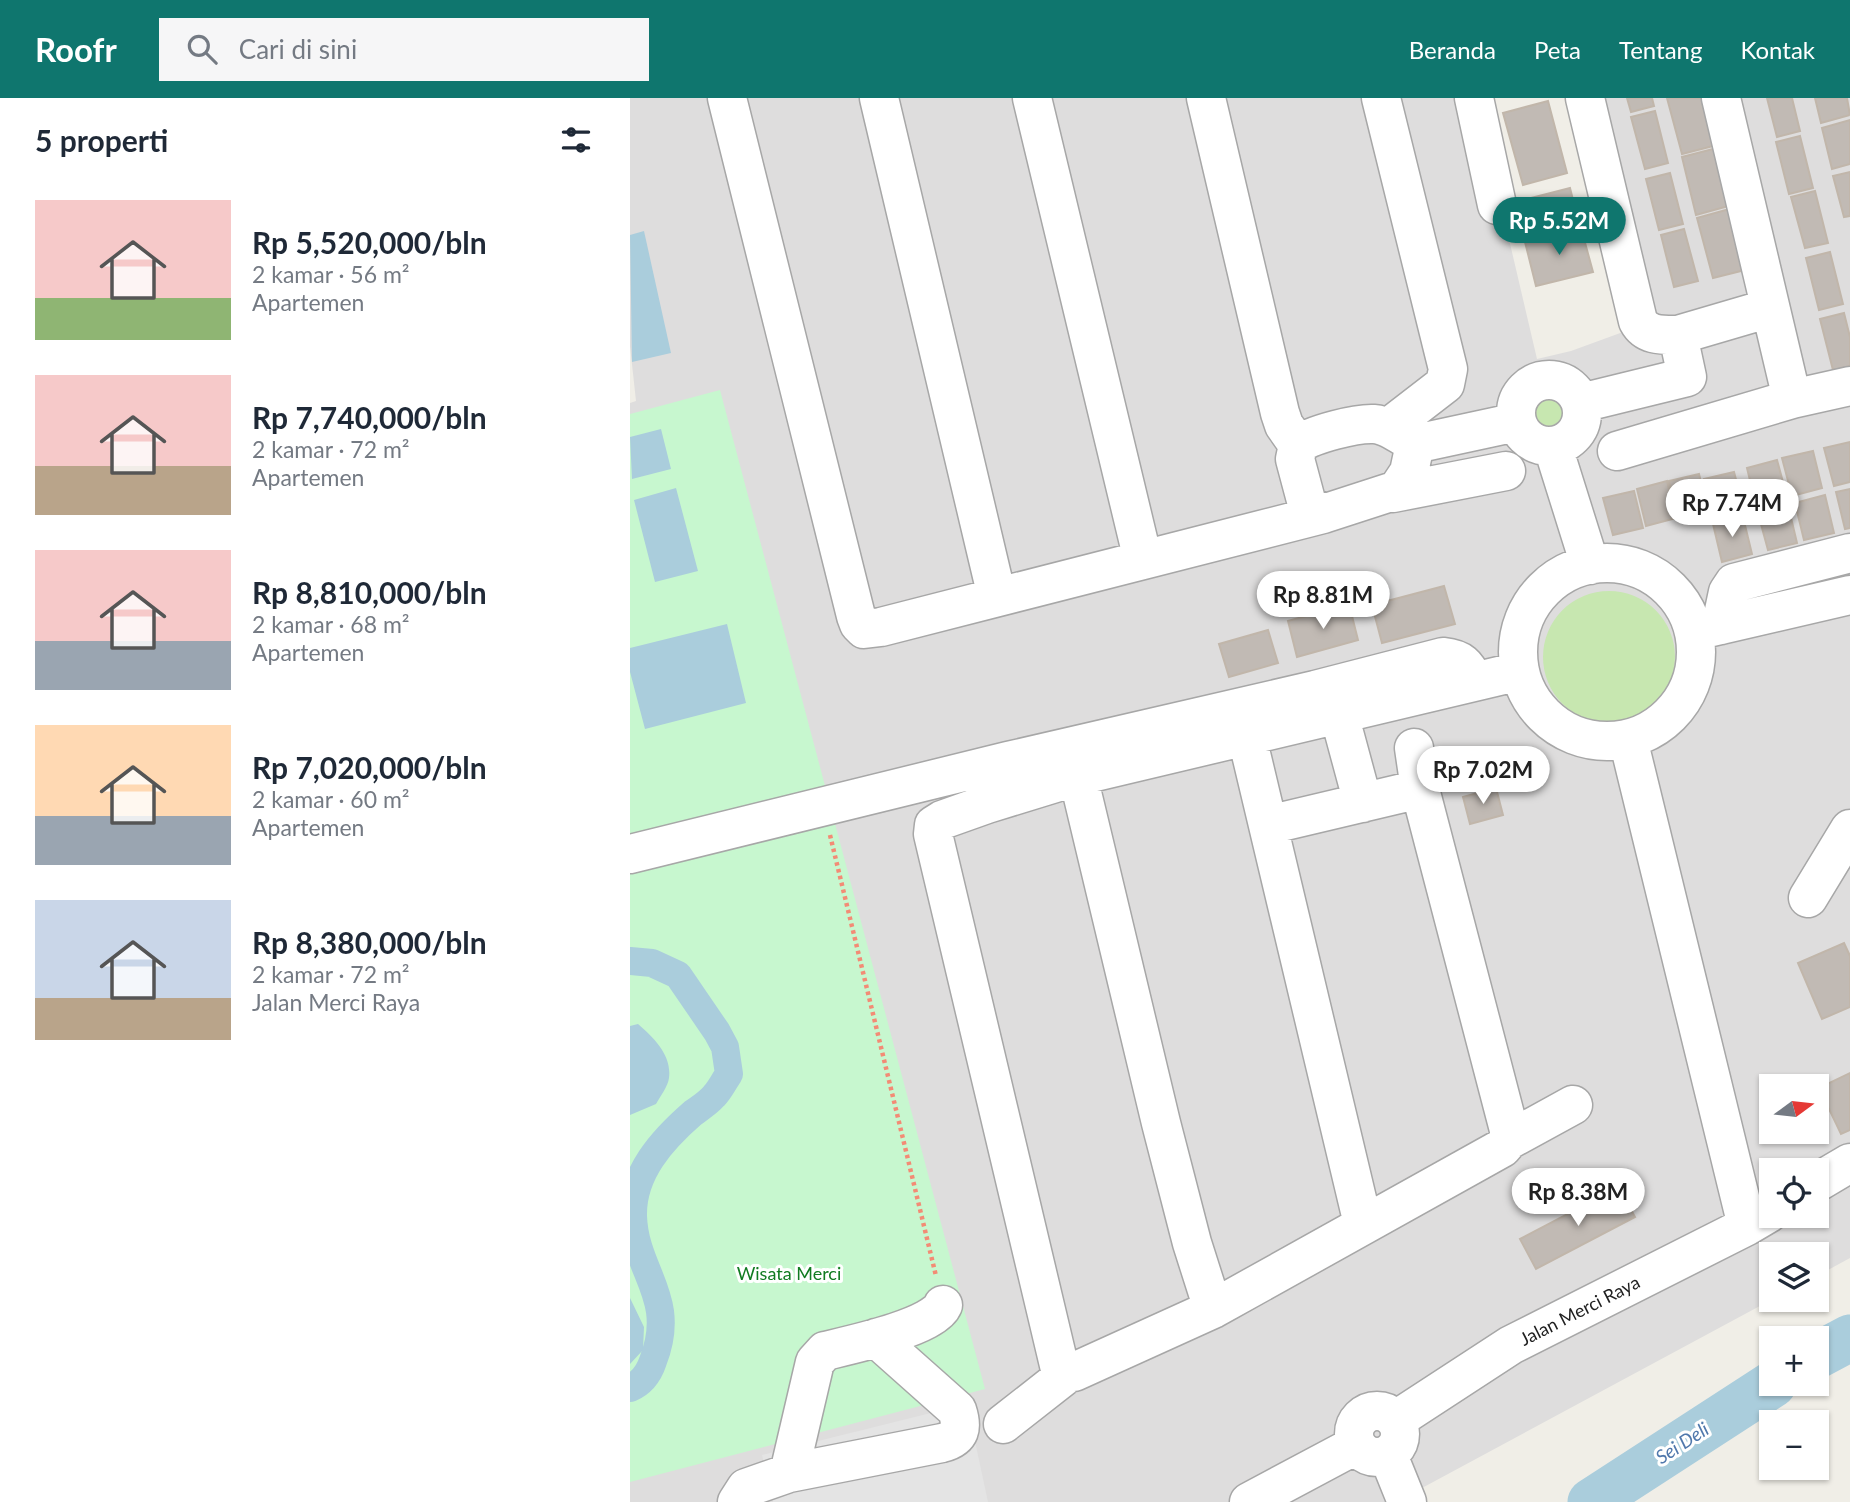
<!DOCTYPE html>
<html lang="id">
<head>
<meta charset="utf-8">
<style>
  :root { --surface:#fff; --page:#f6f6f7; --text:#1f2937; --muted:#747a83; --accent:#0f766e }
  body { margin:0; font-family:Lato,sans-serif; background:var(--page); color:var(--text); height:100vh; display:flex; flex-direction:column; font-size:26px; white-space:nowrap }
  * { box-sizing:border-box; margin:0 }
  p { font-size:23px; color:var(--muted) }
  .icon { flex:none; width:38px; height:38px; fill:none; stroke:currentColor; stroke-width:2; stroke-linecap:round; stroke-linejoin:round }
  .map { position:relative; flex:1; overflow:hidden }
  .details { display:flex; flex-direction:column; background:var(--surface); width:630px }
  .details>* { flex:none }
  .needle { width:46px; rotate:75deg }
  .buttons { position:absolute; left:1129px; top:976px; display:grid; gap:14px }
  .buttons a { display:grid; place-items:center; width:70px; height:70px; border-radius:0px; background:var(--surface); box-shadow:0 2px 5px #0004; font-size:35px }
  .price { position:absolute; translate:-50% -60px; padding:0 16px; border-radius:24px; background:#fff; color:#222; font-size:23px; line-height:46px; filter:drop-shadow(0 2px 4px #0008) }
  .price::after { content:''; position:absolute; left:50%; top:42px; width:21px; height:16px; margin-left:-10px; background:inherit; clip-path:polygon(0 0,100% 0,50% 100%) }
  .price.current { background:var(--accent); color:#fff }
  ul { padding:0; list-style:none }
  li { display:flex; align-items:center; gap:21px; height:175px; padding:0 35px }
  li span { display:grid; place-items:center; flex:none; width:196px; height:140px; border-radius:0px; color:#555 }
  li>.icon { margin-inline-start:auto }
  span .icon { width:84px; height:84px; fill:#fffc; stroke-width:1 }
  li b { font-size:30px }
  h2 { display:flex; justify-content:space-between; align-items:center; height:84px; padding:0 35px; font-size:30px }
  header { display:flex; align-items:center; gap:42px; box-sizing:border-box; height:98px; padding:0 35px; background:var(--accent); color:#fff }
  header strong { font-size:33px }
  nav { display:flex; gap:38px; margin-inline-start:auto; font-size:24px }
  .search { width:490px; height:63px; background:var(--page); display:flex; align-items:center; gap:18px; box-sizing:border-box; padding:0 24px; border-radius:0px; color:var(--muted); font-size:26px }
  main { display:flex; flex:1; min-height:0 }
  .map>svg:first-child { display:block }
  .residential { fill:#dedddd; fill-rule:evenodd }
  .grass { fill:#c7e7b0 }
  .park { fill:#c7f7cf }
  .parking { fill:#e4e4e4 }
  .water { fill:#aacddc }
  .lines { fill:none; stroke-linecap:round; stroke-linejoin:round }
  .canal { stroke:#aacddc; stroke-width:28 }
  .river { stroke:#aacddc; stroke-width:47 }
  .building { fill:#c1bab4; stroke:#c1b6aa; stroke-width:2 }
  .minor-casing { stroke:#a7a7a7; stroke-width:41 }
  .path { stroke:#f38b75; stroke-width:4.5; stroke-dasharray:3.5 3.5; stroke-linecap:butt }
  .minor { stroke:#fff; stroke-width:38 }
  .labels { text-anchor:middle; stroke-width:6; stroke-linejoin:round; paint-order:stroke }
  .park-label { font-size:18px; fill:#117b21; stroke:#fff }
  .street-label { font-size:18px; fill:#202020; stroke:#fff }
  .water-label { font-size:19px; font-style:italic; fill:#5078ac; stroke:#fff }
</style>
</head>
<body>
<header>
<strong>Roofr</strong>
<div class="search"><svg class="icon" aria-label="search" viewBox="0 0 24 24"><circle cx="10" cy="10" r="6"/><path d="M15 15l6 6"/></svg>Cari di sini</div>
<nav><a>Beranda</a><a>Peta</a><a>Tentang</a><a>Kontak</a></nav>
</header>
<main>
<section class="details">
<h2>5 properti<svg class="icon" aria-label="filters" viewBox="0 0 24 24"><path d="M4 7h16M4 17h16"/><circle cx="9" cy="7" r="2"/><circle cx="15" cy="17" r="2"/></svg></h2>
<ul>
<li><span style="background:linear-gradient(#f6c9c9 70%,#8fb573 0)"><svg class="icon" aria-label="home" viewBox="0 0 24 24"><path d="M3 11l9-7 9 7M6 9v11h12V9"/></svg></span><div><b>Rp 5,520,000/bln</b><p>2 kamar · 56 m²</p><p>Apartemen</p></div></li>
<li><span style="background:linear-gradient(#f6c9c9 65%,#b9a48a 0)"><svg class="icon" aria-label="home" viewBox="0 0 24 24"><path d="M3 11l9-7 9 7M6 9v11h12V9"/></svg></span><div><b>Rp 7,740,000/bln</b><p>2 kamar · 72 m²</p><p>Apartemen</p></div></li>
<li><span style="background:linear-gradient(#f6c9c9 65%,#9aa5b1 0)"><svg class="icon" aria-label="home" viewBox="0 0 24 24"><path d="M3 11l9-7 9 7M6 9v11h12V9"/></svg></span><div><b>Rp 8,810,000/bln</b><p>2 kamar · 68 m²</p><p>Apartemen</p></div></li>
<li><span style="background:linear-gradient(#ffd9b3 65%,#9aa5b1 0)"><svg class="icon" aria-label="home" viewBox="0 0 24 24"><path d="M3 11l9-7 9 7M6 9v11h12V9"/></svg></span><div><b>Rp 7,020,000/bln</b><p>2 kamar · 60 m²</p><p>Apartemen</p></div></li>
<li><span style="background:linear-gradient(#c9d6e8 70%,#b9a48a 0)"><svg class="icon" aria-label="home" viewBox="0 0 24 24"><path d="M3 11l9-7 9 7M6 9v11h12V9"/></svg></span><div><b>Rp 8,380,000/bln</b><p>2 kamar · 72 m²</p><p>Jalan Merci Raya</p></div></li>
</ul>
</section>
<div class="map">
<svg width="1220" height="1404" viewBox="0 0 1220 1404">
  <rect width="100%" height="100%" fill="#f0eee7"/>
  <path class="residential" d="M0,0H846L907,261L941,253L993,234L936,0H1220V1160L1187,1178L1186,1157H1141V1202L766,1404H0V305L6,303L0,248ZM1141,989H1186V1034H1141ZM1141,1073H1186V1118H1141Z"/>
  <path class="grass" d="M899 316a20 20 0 1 1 40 0a20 20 0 1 1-40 0Z
    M913 559a66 66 0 1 1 132 0a66 66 0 1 1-132 0Z"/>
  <path class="park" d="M90,292L355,1291L0,1384V316Z"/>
  <path class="parking" d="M337,1306L358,1404H143L132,1357Z"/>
  <path class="water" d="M14,133L41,255L2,264L0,137Z
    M31,331L41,371L2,381L0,339Z
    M46,390L68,473L25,484L4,402Z
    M97,526L116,605L15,631L0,574V550Z
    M8,926C24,940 42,957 39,980C38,988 30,999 26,1006L0,1017V928Z
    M0,1200L14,1229L13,1252L0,1266Z"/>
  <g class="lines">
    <path class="canal" d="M0,863L22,865L48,877L87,934L95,949L99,976C94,983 90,992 84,998C78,1005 70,1010 63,1015C32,1042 2,1075 3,1118C5,1175 48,1199 23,1263C19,1275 12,1285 0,1290"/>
    <path class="river" d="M1186,1258L1220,1240
      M961,1404L1143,1286"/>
  </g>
  <path class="building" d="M997,0H1022L1024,8L1001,14Z
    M1037,0H1075L1087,47L1052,56Z
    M1137,0H1162L1170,33L1147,39Z
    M1185,0H1217L1220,17L1191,25Z
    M918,3L937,75L893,87L873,15Z
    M1025,13L1038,65L1015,71L1001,19Z
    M1220,22V66L1202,71L1192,30Z
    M1170,38L1183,90L1159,96L1146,44Z
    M1087,50L1102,107L1066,117L1052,59Z
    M1220,74V118L1214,119L1203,78Z
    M1040,75L1053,126L1029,132L1016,81Z
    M940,90L948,122L893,135L885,104Z
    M1185,93L1198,145L1175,150L1161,99Z
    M1103,110L1119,171L1083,180L1067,120Z
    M951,130L963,174L906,188L895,144Z
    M1054,131L1068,183L1044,189L1031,137Z
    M1200,154L1213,206L1189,212L1176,160Z
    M1214,215L1220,239V268L1203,272L1190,221Z
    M1220,344V384L1204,388L1194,350Z
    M1183,353L1192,390L1162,398L1152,360Z
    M1147,362L1157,399L1126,407L1117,370Z
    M1104,374L1114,411L1084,418L1074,381Z
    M1069,376L1078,413L1048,421L1039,383Z
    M1037,383L1046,420L1016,428L1007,391Z
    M1220,391V430L1215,431L1206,394Z
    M1004,393L1013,430L983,437L973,400Z
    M1195,397L1204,435L1174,442L1165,405Z
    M1158,407L1167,445L1138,452L1128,415Z
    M1113,419L1122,456L1092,464L1083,426Z
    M814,488L825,526L752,545L742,507Z
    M719,506L728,542L667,559L658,523Z
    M638,532L648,565L599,579L589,546Z
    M866,690L873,717L840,726L833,699Z
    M1214,845L1220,858V909L1192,921L1168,865Z
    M1220,975V1032L1211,1036L1189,990Z
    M989,1089L1005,1119L906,1171L890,1141Z"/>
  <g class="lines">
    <g class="minor-casing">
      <path id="minor" d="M97,0L226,518L229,526L234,531L251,529L693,416
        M249,0L367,499
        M402,0L513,462
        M576,0L650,315L654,327L668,347
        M751,0L818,271L815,286L758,330
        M844,0L867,107
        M955,0L1008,223C1016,238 1032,237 1048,237
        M886 315a33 33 0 1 1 66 0a33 33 0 1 1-66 0Z
        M1162,301L1220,288
        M951,305L1057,279L1048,237L1140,210
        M785,346L779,374L767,392L693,416L677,406L665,361L668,347C682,336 727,325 744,326C758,327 774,339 785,346L887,324
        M923,349L960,467
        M987,353L1162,301L1091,0
        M763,395L876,373
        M888 554a89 89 0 1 1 178 0a89 89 0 1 1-178 0Z
        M1091,527L1098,494L1104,485L1220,455
        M1069,532L1220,497
        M709,616L733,705
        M617,639L733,1126
        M998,641L1117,1128
        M784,650L790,691
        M448,678L531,1025L562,1145L583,1211
        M638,727L790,691L879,1032V1042L872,1050L583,1211L444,1274L432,1273L429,1267L303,736L304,727L312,722L357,706L448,678L890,573
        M0,756L378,663L685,592L813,559C832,561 836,567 844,582
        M1178,800L1220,731
        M879,1042L943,1007
        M1186,1085L1220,1065
        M724 1336a23 23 0 1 1 46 0a23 23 0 1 1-46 0Z
        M766,1322L881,1247L1117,1128L1139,1115
        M373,1326L438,1275
        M758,1357L777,1404
        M159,1375L185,1264L195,1253C220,1247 304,1229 313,1207
        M107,1404L116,1390L159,1375L312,1345C331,1340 333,1330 327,1312L246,1240
        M619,1404L726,1347"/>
    </g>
    <path class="path" d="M200,737L306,1178"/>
    <use href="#minor" class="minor"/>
  </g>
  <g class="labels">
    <g class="park-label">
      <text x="159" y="1182">Wisata Merci</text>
    </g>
    <g class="street-label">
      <text transform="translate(950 1213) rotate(-27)" y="6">Jalan Merci Raya</text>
    </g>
    <g class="water-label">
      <text transform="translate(1052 1345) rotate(-33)" y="7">Sei Deli</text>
    </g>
  </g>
</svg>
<div class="buttons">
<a><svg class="needle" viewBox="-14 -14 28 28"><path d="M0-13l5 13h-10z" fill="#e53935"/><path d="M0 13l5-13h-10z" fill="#747a83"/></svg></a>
<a><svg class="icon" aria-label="locate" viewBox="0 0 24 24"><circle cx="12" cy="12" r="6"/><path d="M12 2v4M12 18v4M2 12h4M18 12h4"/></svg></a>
<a><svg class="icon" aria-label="layers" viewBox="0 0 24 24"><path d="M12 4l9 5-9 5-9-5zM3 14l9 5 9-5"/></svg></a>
<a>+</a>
<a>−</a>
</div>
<b class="price current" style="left:929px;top:159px">Rp 5.52M</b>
<b class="price" style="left:1102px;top:441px">Rp 7.74M</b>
<b class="price" style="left:693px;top:533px">Rp 8.81M</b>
<b class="price" style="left:853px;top:708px">Rp 7.02M</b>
<b class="price" style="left:948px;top:1130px">Rp 8.38M</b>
</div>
</main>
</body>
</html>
